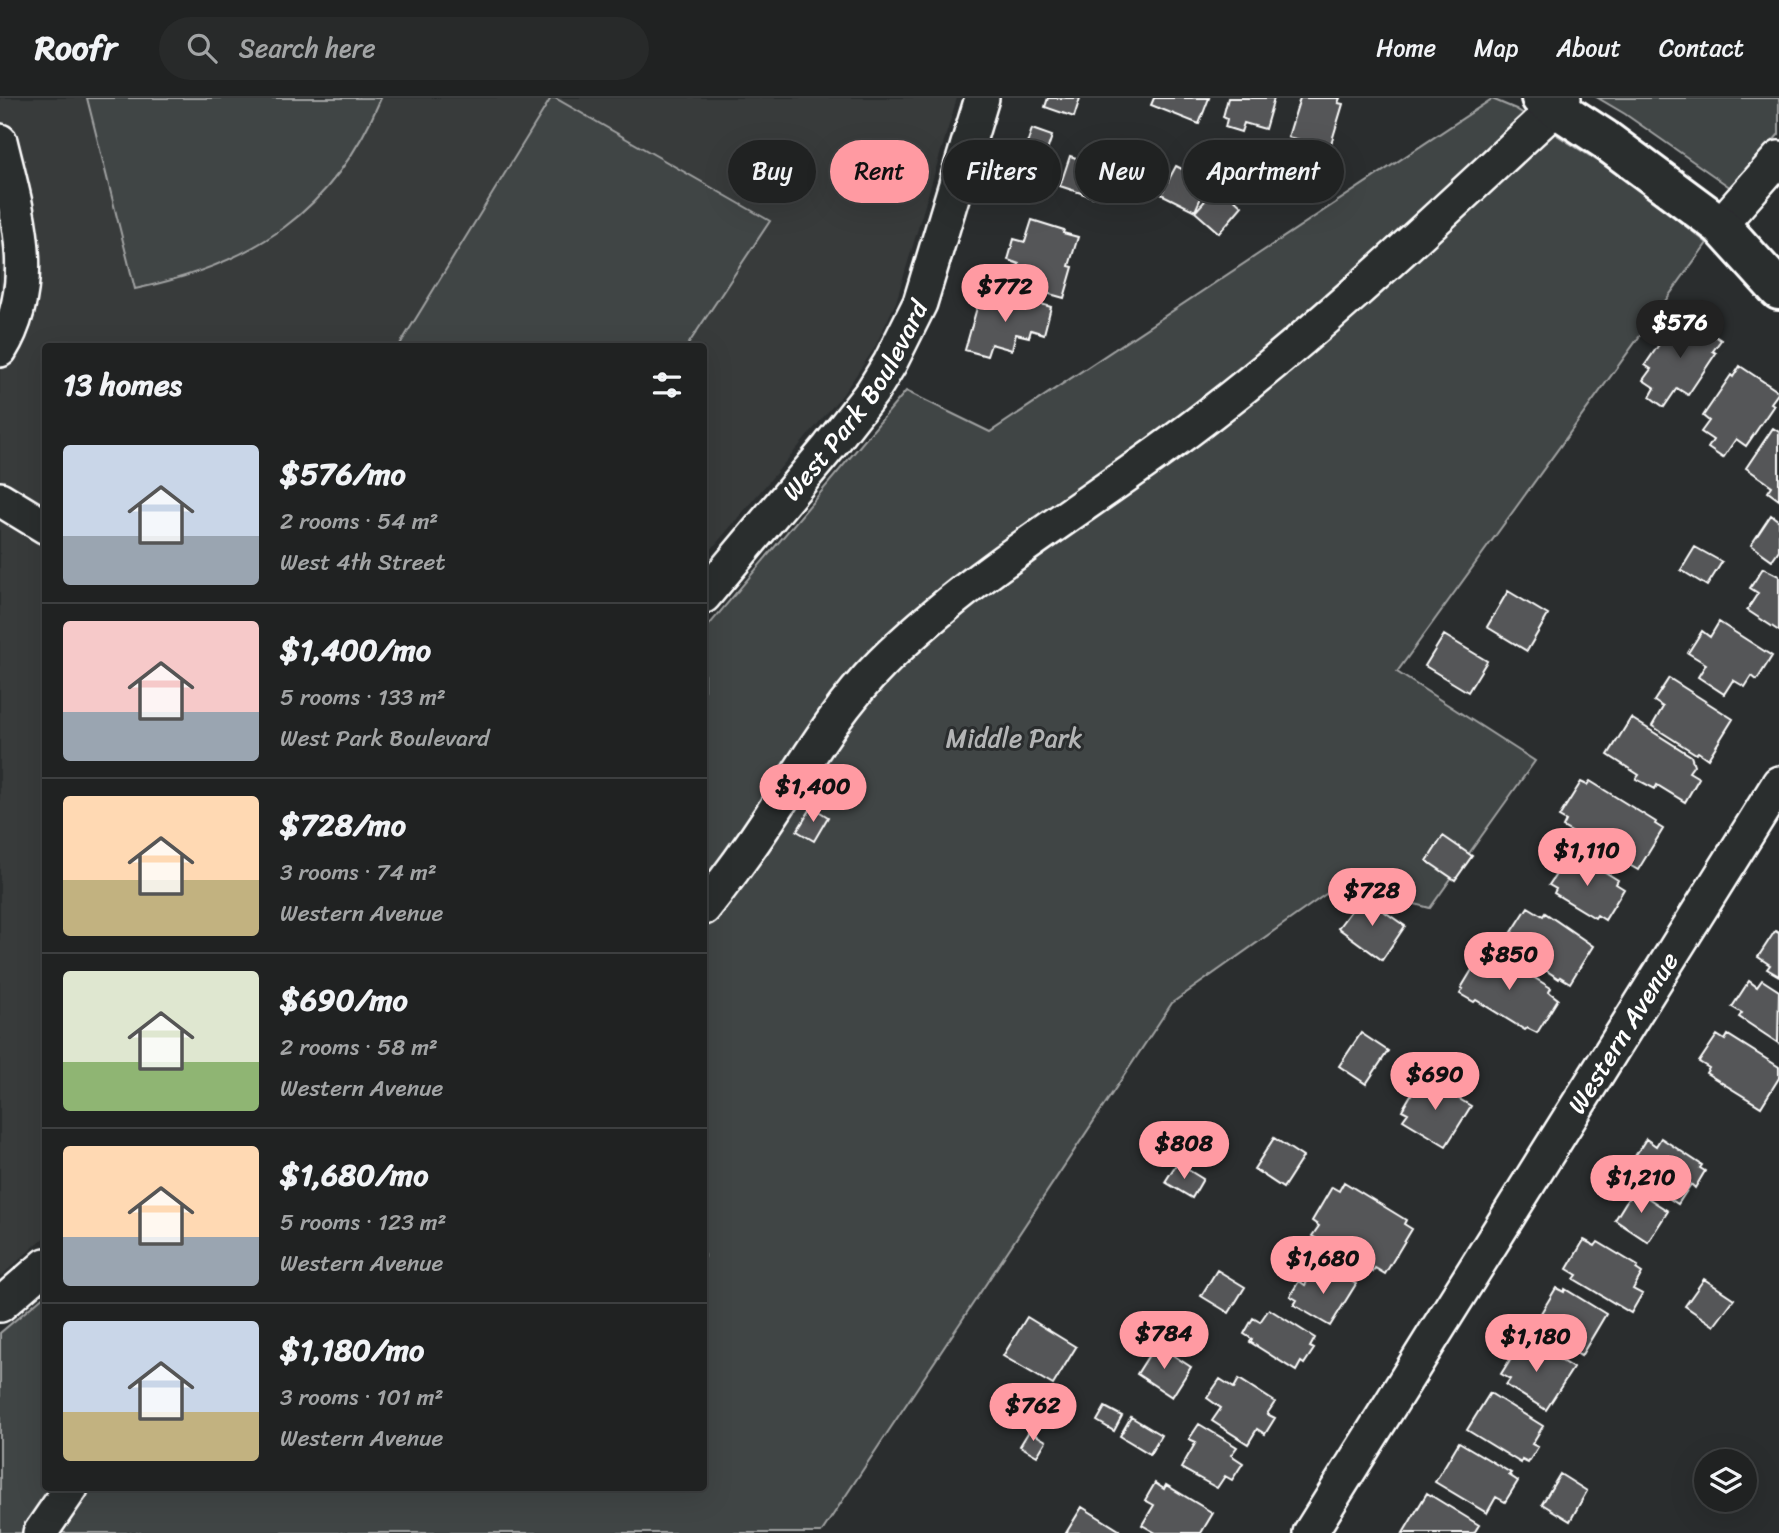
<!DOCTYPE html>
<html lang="en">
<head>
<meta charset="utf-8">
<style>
  :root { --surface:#202222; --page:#282a2a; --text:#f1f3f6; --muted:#a2a4a5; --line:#3d3f40; --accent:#ff9aa2 }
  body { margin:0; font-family:Sriracha,sans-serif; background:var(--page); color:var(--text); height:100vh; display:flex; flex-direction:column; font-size:26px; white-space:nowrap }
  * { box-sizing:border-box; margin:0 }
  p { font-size:23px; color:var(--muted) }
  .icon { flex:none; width:38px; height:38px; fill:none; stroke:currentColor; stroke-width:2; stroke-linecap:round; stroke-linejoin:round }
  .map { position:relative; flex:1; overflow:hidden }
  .side { position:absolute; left:42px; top:245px; width:665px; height:1148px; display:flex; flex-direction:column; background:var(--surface); border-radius:7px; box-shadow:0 7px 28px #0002,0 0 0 2px var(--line) }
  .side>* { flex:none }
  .top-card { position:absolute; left:728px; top:42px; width:665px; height:63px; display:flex; gap:14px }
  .fabs { position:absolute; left:1694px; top:1351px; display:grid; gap:14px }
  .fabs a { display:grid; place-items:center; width:63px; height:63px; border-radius:50%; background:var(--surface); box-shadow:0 7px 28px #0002,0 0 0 2px var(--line); font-size:35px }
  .price { position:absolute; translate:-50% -60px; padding:0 16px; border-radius:24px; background:var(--accent); color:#111; font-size:23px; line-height:46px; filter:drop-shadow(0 2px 4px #0008) }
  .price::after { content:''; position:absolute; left:50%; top:42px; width:21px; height:16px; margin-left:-10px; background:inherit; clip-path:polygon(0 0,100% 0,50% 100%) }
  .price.selected { background:#222; color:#fff }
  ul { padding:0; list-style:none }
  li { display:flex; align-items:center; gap:21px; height:175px; padding:0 21px }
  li+li { border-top:2px solid var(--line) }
  li span { display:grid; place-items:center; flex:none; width:196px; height:140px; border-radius:7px; color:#555 }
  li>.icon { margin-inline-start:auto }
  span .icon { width:84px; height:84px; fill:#fffc; stroke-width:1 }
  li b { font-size:30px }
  h2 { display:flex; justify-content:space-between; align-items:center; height:84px; padding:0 21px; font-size:30px }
  .pill { padding:0 24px; border-radius:32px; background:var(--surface); box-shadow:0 7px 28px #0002,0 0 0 2px var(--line); font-size:24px; line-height:63px }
  .pill.selected { background:var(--accent); color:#111 }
  header { display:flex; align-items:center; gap:42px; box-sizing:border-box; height:98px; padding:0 35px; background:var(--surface); border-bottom:2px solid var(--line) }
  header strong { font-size:33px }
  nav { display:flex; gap:38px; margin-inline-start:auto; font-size:24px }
  .search { width:490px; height:63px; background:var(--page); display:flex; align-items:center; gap:18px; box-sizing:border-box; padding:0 24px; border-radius:38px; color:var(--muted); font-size:26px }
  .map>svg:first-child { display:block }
  .built { fill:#373a3b }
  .green { fill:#414445; stroke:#a0a2a2; stroke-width:2 }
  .building { fill:#555758; stroke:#fff; stroke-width:2 }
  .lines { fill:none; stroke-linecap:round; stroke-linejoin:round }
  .minor-casing { stroke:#fff; stroke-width:38 }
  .major-casing { stroke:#fff; stroke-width:44 }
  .minor { stroke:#2a2d2e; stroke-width:33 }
  .major { stroke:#2a2d2e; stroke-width:38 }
  .labels { text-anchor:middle; stroke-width:6; stroke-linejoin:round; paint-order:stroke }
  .street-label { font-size:26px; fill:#fff; stroke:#2a2d2e }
  .park-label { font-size:26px; fill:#b3b4b5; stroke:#2a2d2e }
</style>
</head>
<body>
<header>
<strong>Roofr</strong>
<div class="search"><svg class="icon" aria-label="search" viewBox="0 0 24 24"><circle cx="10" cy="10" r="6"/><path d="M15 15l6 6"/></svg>Search here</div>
<nav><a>Home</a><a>Map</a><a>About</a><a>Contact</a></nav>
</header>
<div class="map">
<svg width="1779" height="1435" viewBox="0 0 1779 1435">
  <rect width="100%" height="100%" fill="#2a2d2e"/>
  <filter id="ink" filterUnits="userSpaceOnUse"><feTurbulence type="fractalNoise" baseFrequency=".0143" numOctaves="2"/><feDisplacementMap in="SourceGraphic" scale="14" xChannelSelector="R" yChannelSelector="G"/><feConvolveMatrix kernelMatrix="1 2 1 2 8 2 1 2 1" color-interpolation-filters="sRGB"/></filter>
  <g filter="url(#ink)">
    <path class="built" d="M0,0H957L896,204L874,251L843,296L704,460V248H46V1138L0,1179Z"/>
    <path class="green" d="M87,0H381C333,115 253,166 135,191Z
      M551,0H555L770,123L687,248H399Z
      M1598,0H1779V36L1731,90L1625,16Z
      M1492,1L1516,11L1626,81L1707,145L1397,574L1535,663L1430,810L1340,786L1172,905L821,1435H0V1235L45,1197L46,1390H704V533L906,293L990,334Z"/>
    <path class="building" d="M1048,0H1080L1074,19L1045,9Z
      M1154,0H1209L1199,26L1151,7Z
      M1228,0H1274L1265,31L1244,25L1241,34L1225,29L1227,21L1223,19Z
      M1300,0H1340L1338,5L1343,6L1330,49L1324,47L1322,55L1305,50L1307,44L1288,39Z
      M1032,31L1052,38L1040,74L1020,67Z
      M1070,58L1103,69L1093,99L1060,88Z
      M1176,68L1208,84L1195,113L1161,96Z
      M1219,87L1242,108L1219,135L1195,114Z
      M1032,122L1064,132L1063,135L1078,139L1069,168L1073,169L1064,200L1014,186L1019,166L1008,162L1014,141L1025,144Z
      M980,199L1018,210L1021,200L1051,209L1044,236L1031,232L1029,239L1016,236L1012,252L991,246L987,258L965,252Z
      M1682,216L1721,242L1713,253L1716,255L1688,297L1677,290L1664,309L1650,299L1655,290L1643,282L1651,271L1645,267L1673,226L1675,227Z
      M1740,268L1779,294L1771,305L1774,307L1746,348L1736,341L1723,360L1708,350L1713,342L1701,334L1709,323L1703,318L1731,277L1733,279Z
      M1773,330L1779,334V402L1768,394L1772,388L1746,370Z
      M1771,417L1779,423V452L1772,462L1751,447Z
      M1695,449L1722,464L1707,488L1681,472Z
      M1763,470L1779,478V533L1747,512L1758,495L1750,490Z
      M1508,493L1548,517L1527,553L1487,529Z
      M1719,524L1772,558L1757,582L1752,578L1745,589L1733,582L1724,596L1698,579L1706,566L1688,555L1702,533L1710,539Z
      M1444,537L1487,563L1468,594L1425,568Z
      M1669,580L1733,621L1708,661L1698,654L1696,656L1652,628L1663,609L1654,603Z
      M1631,620L1691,658L1694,667L1689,674L1699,680L1685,704L1657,687L1655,691L1636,681L1639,677L1608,657Z
      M1590,683L1656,724L1655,726L1663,731L1638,772L1563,729L1566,723L1559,719L1581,684L1587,687Z
      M812,709L828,719L814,743L797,733Z
      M1443,738L1472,758L1455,782L1427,763Z
      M1576,756L1618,782L1616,786L1624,791L1605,822L1597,817L1595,820L1554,795L1556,791L1549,787L1559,772L1564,775Z
      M1362,798L1405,828L1382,862L1338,830Z
      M1528,809L1543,818L1545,815L1593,848L1570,885L1560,879L1559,881L1505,845Z
      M1775,833L1779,835V878L1767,871L1770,867L1758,859Z
      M1484,852L1498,861L1499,859L1509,864L1551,890L1549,894L1558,901L1537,935L1527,930L1525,932L1476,902L1474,904L1460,896L1463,891L1461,890Z
      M1762,882L1779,893L1778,945L1739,919L1742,915L1732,909L1749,883L1757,889Z
      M1361,935L1388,953L1366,986L1339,968Z
      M1717,937L1725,942L1728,937L1779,969V980L1761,1009L1706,975L1709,970L1699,964Z
      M1429,983L1471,1008L1446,1048L1403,1022L1408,1015L1402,1012L1418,985L1425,990Z
      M1274,1040L1303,1059L1283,1090L1254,1071Z
      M1661,1040L1702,1067L1700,1070L1705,1073L1695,1090L1691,1086L1678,1106L1638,1080L1642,1074L1630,1066L1646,1041L1656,1048Z
      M1177,1065L1203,1081L1192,1100L1165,1084Z
      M1344,1084L1406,1122L1404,1126L1412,1131L1385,1176L1375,1170L1373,1174L1312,1138L1319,1128L1312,1123L1332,1089L1339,1093Z
      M1634,1091L1668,1113L1648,1144L1615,1122Z
      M1584,1142L1595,1148L1598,1144L1638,1168L1636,1171L1642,1175L1633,1191L1642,1196L1631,1215L1574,1181L1577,1177L1567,1171Z
      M1315,1171L1331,1181L1335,1174L1356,1186L1330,1228L1294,1207L1297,1202L1290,1198L1299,1183L1305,1187Z
      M1217,1172L1245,1189L1229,1215L1201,1198Z
      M1704,1181L1734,1201L1714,1228L1685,1208Z
      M1556,1190L1564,1194L1565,1191L1606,1216L1581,1258L1539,1232L1541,1229L1535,1225Z
      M1269,1211L1315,1240L1310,1249L1314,1251L1304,1266L1301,1264L1296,1273L1250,1244L1252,1241L1244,1236L1253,1220L1260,1224Z
      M1027,1219L1076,1249L1053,1287L1003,1258Z
      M1521,1244L1530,1249L1532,1245L1573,1270L1546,1312L1506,1287L1510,1281L1501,1276Z
      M1156,1246L1191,1269L1172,1299L1137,1276Z
      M1220,1281L1234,1290L1239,1281L1275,1304L1267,1316L1275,1320L1265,1336L1257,1331L1248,1346L1212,1323L1221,1310L1207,1300Z
      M1490,1295L1543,1328L1532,1346L1538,1349L1528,1365L1522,1362L1521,1365L1467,1332Z
      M1105,1309L1122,1318L1114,1333L1097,1323Z
      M1131,1319L1161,1337L1150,1356L1120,1338Z
      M1199,1326L1237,1349L1231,1357L1243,1365L1232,1382L1225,1378L1217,1390L1181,1370L1196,1344L1189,1341Z
      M1029,1333L1046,1343L1037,1358L1020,1348Z
      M1459,1344L1511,1375L1509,1377L1518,1383L1505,1404L1496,1399L1487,1415L1435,1384Z
      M1560,1376L1587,1393L1570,1423L1542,1406Z
      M1155,1385L1164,1391L1166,1387L1213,1415L1201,1435H1156L1142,1427L1154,1407L1145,1402Z
      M1427,1395L1479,1427L1474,1435H1403Z
      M1082,1409L1119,1432L1117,1435H1066Z"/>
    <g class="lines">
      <g class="minor-casing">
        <g id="minor">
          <path d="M0,43C17,113 41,185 0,252"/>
          <path d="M1720,127L1779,60"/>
          <path d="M0,401L46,429"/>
          <path id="s1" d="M704,498L829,349L872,294L890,265L920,205L982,0"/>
          <path d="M704,810C727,781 749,751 770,719C805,666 836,611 881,566C979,468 1103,400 1211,315C1333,221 1444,113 1557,9L1564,0"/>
          <path d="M0,1207L46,1167"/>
          <path d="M40,1435L71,1390"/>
          <path id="s2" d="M1310,1435L1779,685"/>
        </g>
      </g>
      <g class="major-casing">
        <path id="major" d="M1541,0L1604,41L1720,127L1779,192"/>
      </g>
      <use href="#minor" class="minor"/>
      <use href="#major" class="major"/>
    </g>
  </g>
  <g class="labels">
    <g class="street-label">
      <text dy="9" stroke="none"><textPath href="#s1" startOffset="248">West Park Boulevard</textPath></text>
      <text dy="9" stroke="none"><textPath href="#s2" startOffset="590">Western Avenue</textPath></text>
    </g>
    <g class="park-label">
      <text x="1014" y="649">Middle Park</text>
    </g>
  </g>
</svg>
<div class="fabs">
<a><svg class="icon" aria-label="layers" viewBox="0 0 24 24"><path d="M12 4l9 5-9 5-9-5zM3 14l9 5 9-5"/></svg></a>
</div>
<b class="price" style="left:1005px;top:226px">$772</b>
<b class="price selected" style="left:1680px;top:262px">$576</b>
<b class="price" style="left:813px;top:726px">$1,400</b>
<b class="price" style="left:1587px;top:790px">$1,110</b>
<b class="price" style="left:1372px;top:830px">$728</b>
<b class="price" style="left:1509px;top:894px">$850</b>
<b class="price" style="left:1435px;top:1014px">$690</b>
<b class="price" style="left:1184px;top:1083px">$808</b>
<b class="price" style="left:1641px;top:1117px">$1,210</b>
<b class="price" style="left:1323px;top:1198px">$1,680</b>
<b class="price" style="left:1164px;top:1273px">$784</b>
<b class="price" style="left:1536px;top:1276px">$1,180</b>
<b class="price" style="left:1033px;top:1345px">$762</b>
<div class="top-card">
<a class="pill">Buy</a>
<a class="pill selected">Rent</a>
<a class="pill">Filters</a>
<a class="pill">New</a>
<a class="pill">Apartment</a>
</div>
<section class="side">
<h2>13 homes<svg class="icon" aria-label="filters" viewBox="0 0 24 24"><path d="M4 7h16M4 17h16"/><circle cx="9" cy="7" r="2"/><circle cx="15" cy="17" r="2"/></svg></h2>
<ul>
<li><span style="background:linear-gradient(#c9d6e8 65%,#9aa5b1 0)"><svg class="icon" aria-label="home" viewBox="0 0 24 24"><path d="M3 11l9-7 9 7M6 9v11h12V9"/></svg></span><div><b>$576/mo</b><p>2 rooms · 54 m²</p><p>West 4th Street</p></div></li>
<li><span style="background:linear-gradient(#f6c9c9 65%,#9aa5b1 0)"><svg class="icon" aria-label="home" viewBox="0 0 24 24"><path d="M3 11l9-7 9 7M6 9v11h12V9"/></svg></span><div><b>$1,400/mo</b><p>5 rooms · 133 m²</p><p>West Park Boulevard</p></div></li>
<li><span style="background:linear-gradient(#ffd9b3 60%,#c2b280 0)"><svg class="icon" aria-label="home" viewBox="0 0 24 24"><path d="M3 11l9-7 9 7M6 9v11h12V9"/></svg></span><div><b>$728/mo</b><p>3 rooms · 74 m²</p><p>Western Avenue</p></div></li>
<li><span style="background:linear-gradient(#dfe7d0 65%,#8fb573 0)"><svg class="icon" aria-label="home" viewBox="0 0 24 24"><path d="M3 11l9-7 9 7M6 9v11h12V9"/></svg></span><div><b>$690/mo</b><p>2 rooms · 58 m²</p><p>Western Avenue</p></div></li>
<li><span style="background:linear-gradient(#ffd9b3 65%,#9aa5b1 0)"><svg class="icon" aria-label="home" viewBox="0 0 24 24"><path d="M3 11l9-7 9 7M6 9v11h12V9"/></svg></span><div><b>$1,680/mo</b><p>5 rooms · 123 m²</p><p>Western Avenue</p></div></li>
<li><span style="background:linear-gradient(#c9d6e8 65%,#c2b280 0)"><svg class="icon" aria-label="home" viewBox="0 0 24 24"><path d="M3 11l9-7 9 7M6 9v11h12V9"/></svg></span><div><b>$1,180/mo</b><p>3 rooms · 101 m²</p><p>Western Avenue</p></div></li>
</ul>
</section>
</div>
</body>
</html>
